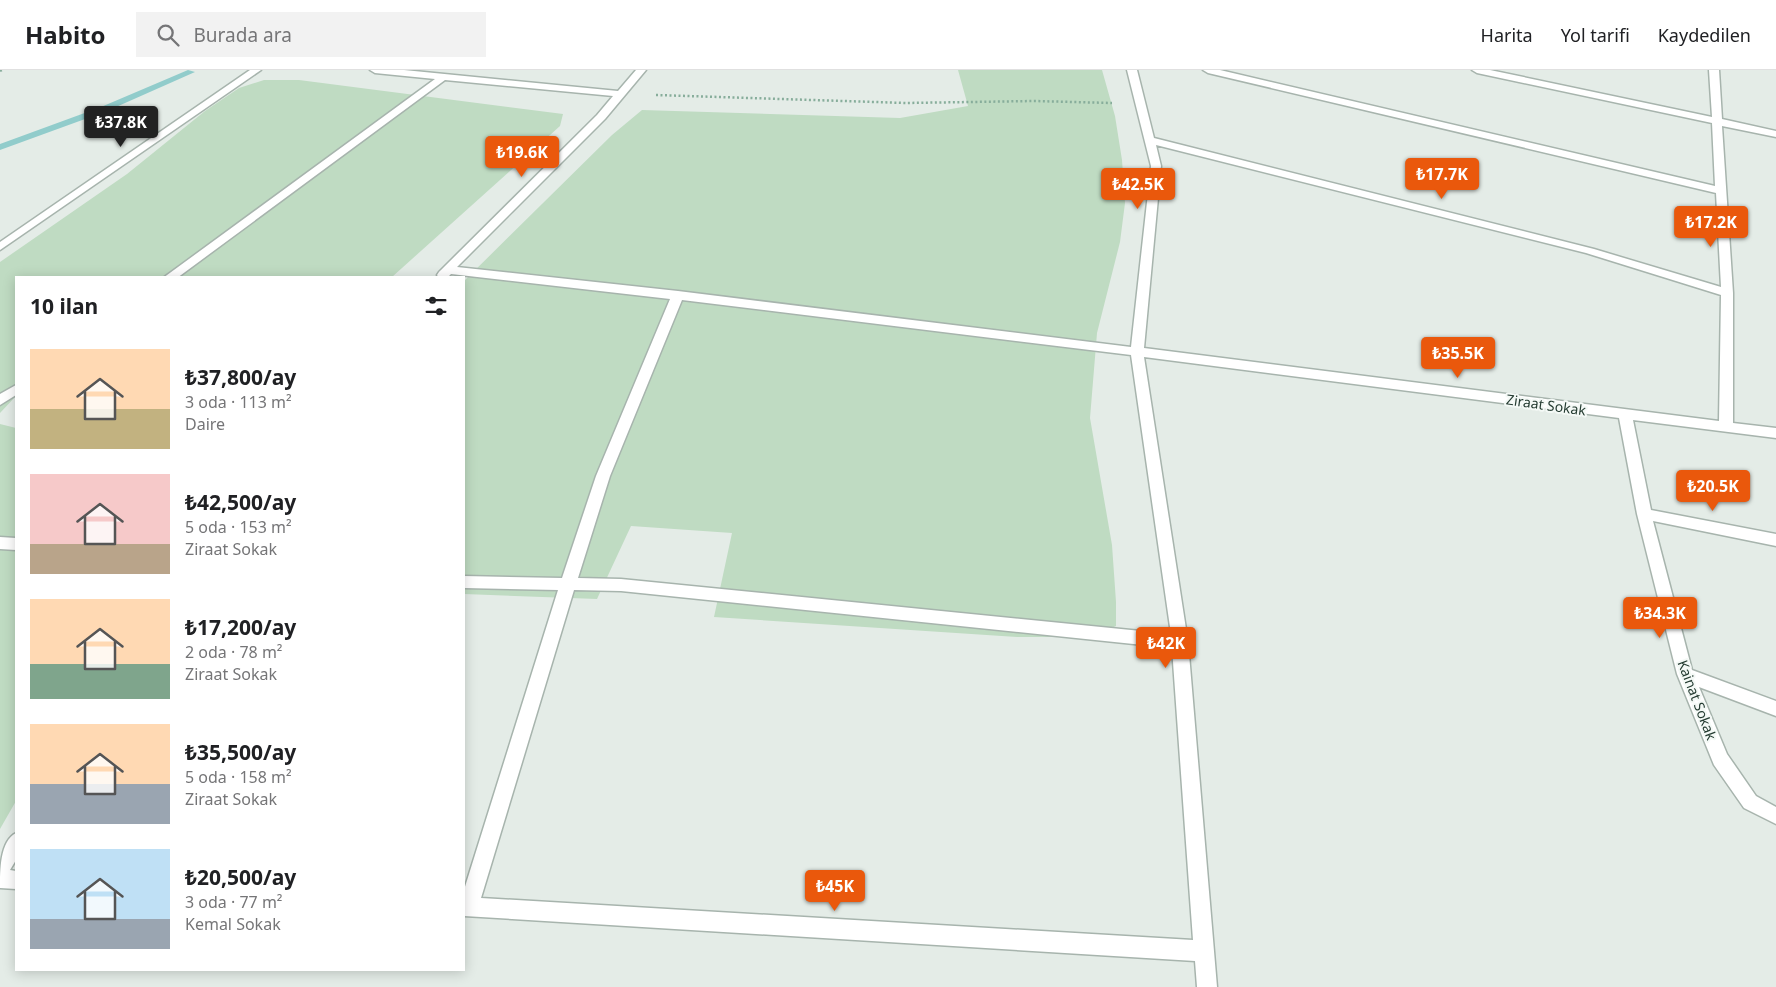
<!DOCTYPE html>
<html lang="tr">
<head>
<meta charset="utf-8">
<style>
  :root { --surface:#fff; --page:#f2f2f2; --text:#202124; --muted:#757577; --line:#e0e0e0; --accent:#ea580c }
  body { margin:0; font-family:"Noto Sans",sans-serif; background:var(--page); color:var(--text); height:100vh; display:flex; flex-direction:column; font-size:19px; white-space:nowrap }
  * { box-sizing:border-box; margin:0 }
  p { font-size:16px; color:var(--muted) }
  .icon { flex:none; width:28px; height:28px; fill:none; stroke:currentColor; stroke-width:2; stroke-linecap:round; stroke-linejoin:round }
  .map { position:relative; flex:1; overflow:hidden }
  .panel { position:absolute; left:15px; top:206px; width:450px; height:695px; display:flex; flex-direction:column; background:var(--surface); border-radius:0px; box-shadow:0 2px 12px #0003 }
  .panel>* { flex:none }
  .price { position:absolute; translate:-50% -42px; padding:0 11px; border-radius:5px; background:var(--accent); color:#fff; font-size:16px; line-height:32px; filter:drop-shadow(0 1px 2px #0008) }
  .price::after { content:''; position:absolute; left:50%; top:30px; width:15px; height:11px; margin-left:-8px; background:inherit; clip-path:polygon(0 0,100% 0,50% 100%) }
  .price.active { background:#222; color:#fff }
  ul { padding:0; list-style:none }
  li { display:flex; align-items:center; gap:15px; height:125px; padding:0 15px }
  li span { display:grid; place-items:center; flex:none; width:140px; height:100px; border-radius:0px; color:#555 }
  li>.icon { margin-inline-start:auto }
  span .icon { width:60px; height:60px; fill:#fffc; stroke-width:1 }
  li b { font-size:21px }
  h2 { display:flex; justify-content:space-between; align-items:center; height:60px; padding:0 15px; font-size:21px }
  header { display:flex; align-items:center; gap:30px; box-sizing:border-box; height:70px; padding:0 25px; background:var(--surface); border-bottom:1px solid var(--line) }
  header strong { font-size:24px }
  nav { display:flex; gap:28px; margin-inline-start:auto; font-size:18px }
  .search { width:350px; height:45px; background:var(--page); display:flex; align-items:center; gap:12px; box-sizing:border-box; padding:0 18px; border-radius:0px; color:var(--muted); font-size:19px }
  .map>svg:first-child { display:block }
  .green { fill:#bfdbc2 }
  .lines { fill:none; stroke-linecap:round; stroke-linejoin:round }
  .stream { fill:#91cccb; fill-rule:evenodd }
  .minor-casing { stroke:#a7b4ad; stroke-width:3 }
  .path { stroke:#87ad9b; stroke-width:2.5; stroke-dasharray:2 2.5; stroke-linecap:butt }
  .minor { fill:#fff; fill-rule:evenodd }
  .labels { text-anchor:middle; stroke-width:4; stroke-linejoin:round; paint-order:stroke }
  .street-label { font-size:14px; fill:#253c32; stroke:#f4f9f6 }
</style>
</head>
<body>
<header>
<strong>Habito</strong>
<div class="search"><svg class="icon" aria-label="search" viewBox="0 0 24 24"><circle cx="10" cy="10" r="6"/><path d="M15 15l6 6"/></svg>Burada ara</div>
<nav><a>Harita</a><a>Yol tarifi</a><a>Kaydedilen</a></nav>
</header>
<div class="map">
<svg width="1776" height="917" viewBox="0 0 1776 917">
  <rect width="100%" height="100%" fill="#e4ece7"/>
  <path class="green" d="M958,0H1102L1115,46L1122,90L1125,133L1120,172L1097,263L1090,348L1112,475L1116,532V556L1091,567H1017L714,547L732,463L631,456L597,529L464,524V211L612,65L642,40L900,48L968,36Z
    M264,10H299L563,44L560,56L392,207L283,208L274,206L267,208H16V326L0,343V192L127,104L205,41L239,18Z
    M0,354L16,358V731L0,759Z"/>
  <g class="lines">
    <path class="stream" d="M188,0L195,2L107,41L0,80V74L101,37Z"/>
    <g class="minor-casing">
      <path id="minor" d="M250,0H261L0,180V172Z
        M370,0H404L618,21L636,0H646L605,49L457,197L678,221L1131,277L1151,96L1127,0H1137L1154,68L1594,179L1721,217L1716,123L1208,3L1203,0H1220L1715,116L1712,53L1477,3L1472,0H1490L1712,47L1709,0H1719L1722,49L1776,61V67L1722,56L1733,223V353L1776,358V368L1633,350L1651,440L1776,464V476L1653,451L1692,600L1776,631V646L1699,617L1727,684L1756,726L1776,737V754L1744,738L1714,695L1677,604L1637,444L1619,348L1144,287L1188,572L1217,917H1197L1195,891L464,846V820L558,520L464,518V506L562,508L596,406L670,229L451,204L447,208H439L437,205L439,202L597,45L613,26L445,10L177,208H163L435,9L375,3ZM1156,75L1586,183L1721,225L1719,351L1144,278L1161,96ZM682,230L1131,285L1171,564L621,509L578,508L610,406ZM574,520L621,521L1172,578L1193,870L481,828Z
        M16,315V325L0,335V324Z
        M0,467L16,468V480L0,479Z
        M16,763V790L10,800L16,801V819L0,818C0,800 0,771 16,763Z"/>
    </g>
    <path class="path" d="M0,1L2,0
      M656,25L906,33L1034,31L1112,33"/>
    <use href="#minor" class="minor"/>
  </g>
  <g class="labels">
    <g class="street-label">
      <text transform="translate(1546 335) rotate(8)" y="5">Ziraat Sokak</text>
      <text transform="translate(1697 630) rotate(69)" y="5">Kainat Sokak</text>
    </g>
  </g>
</svg>
<b class="price active" style="left:121px;top:78px">₺37.8K</b>
<b class="price" style="left:522px;top:108px">₺19.6K</b>
<b class="price" style="left:1442px;top:130px">₺17.7K</b>
<b class="price" style="left:1138px;top:140px">₺42.5K</b>
<b class="price" style="left:1711px;top:178px">₺17.2K</b>
<b class="price" style="left:1458px;top:309px">₺35.5K</b>
<b class="price" style="left:1713px;top:442px">₺20.5K</b>
<b class="price" style="left:1660px;top:569px">₺34.3K</b>
<b class="price" style="left:1166px;top:599px">₺42K</b>
<b class="price" style="left:835px;top:842px">₺45K</b>
<section class="panel">
<h2>10 ilan<svg class="icon" aria-label="filters" viewBox="0 0 24 24"><path d="M4 7h16M4 17h16"/><circle cx="9" cy="7" r="2"/><circle cx="15" cy="17" r="2"/></svg></h2>
<ul>
<li><span style="background:linear-gradient(#ffd9b3 60%,#c2b280 0)"><svg class="icon" aria-label="home" viewBox="0 0 24 24"><path d="M3 11l9-7 9 7M6 9v11h12V9"/></svg></span><div><b>₺37,800/ay</b><p>3 oda · 113 m²</p><p>Daire</p></div></li>
<li><span style="background:linear-gradient(#f6c9c9 70%,#b9a48a 0)"><svg class="icon" aria-label="home" viewBox="0 0 24 24"><path d="M3 11l9-7 9 7M6 9v11h12V9"/></svg></span><div><b>₺42,500/ay</b><p>5 oda · 153 m²</p><p>Ziraat Sokak</p></div></li>
<li><span style="background:linear-gradient(#ffd9b3 65%,#7fa58c 0)"><svg class="icon" aria-label="home" viewBox="0 0 24 24"><path d="M3 11l9-7 9 7M6 9v11h12V9"/></svg></span><div><b>₺17,200/ay</b><p>2 oda · 78 m²</p><p>Ziraat Sokak</p></div></li>
<li><span style="background:linear-gradient(#ffd9b3 60%,#9aa5b1 0)"><svg class="icon" aria-label="home" viewBox="0 0 24 24"><path d="M3 11l9-7 9 7M6 9v11h12V9"/></svg></span><div><b>₺35,500/ay</b><p>5 oda · 158 m²</p><p>Ziraat Sokak</p></div></li>
<li><span style="background:linear-gradient(#bfe0f5 70%,#9aa5b1 0)"><svg class="icon" aria-label="home" viewBox="0 0 24 24"><path d="M3 11l9-7 9 7M6 9v11h12V9"/></svg></span><div><b>₺20,500/ay</b><p>3 oda · 77 m²</p><p>Kemal Sokak</p></div></li>
</ul>
</section>
</div>
</body>
</html>
